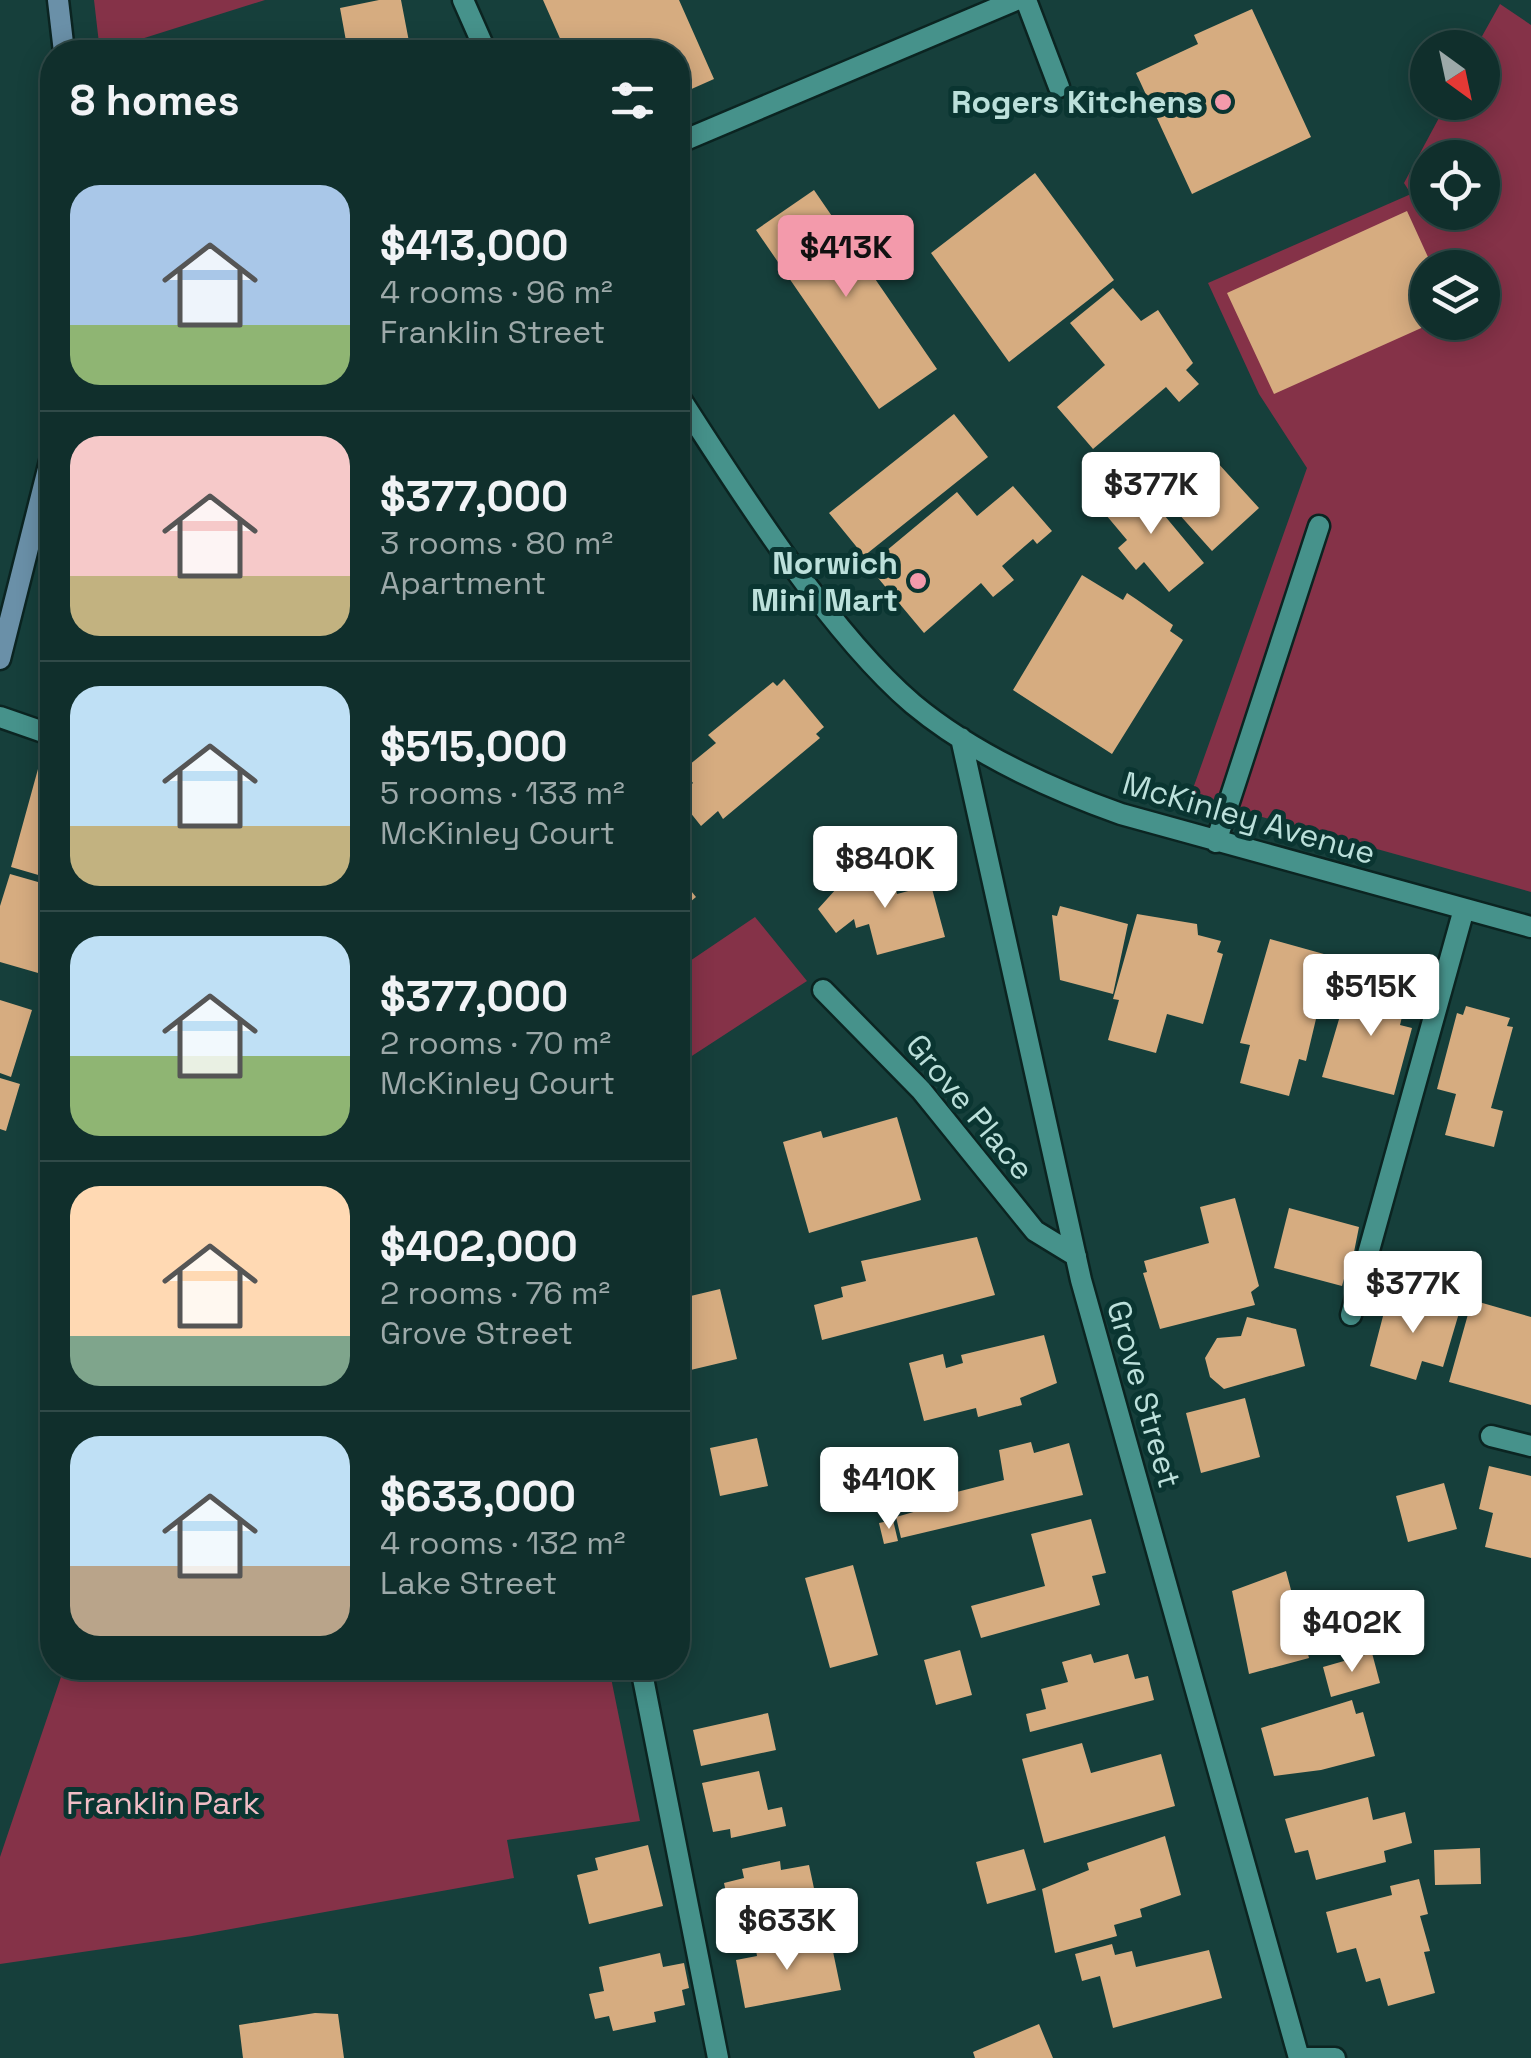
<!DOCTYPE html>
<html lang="en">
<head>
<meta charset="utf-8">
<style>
  :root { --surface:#102f2c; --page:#1e3b38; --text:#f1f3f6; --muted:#9ca9a9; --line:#304a48; --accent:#f39aab }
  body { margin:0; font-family:"Space Grotesk",sans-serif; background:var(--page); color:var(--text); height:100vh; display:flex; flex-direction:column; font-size:38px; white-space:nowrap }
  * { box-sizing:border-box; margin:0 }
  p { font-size:32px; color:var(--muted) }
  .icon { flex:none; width:55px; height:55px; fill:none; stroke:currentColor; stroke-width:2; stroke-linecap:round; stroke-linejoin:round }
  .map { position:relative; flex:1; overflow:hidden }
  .panel { position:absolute; left:40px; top:40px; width:650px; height:1640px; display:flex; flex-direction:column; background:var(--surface); border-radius:40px; box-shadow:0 5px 25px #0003,0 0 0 2px var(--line) }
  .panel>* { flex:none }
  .needle { width:65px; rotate:147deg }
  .controls { position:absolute; left:1410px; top:30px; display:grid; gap:20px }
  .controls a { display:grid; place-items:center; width:90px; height:90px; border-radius:50%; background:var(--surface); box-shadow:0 5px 25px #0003,0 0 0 2px var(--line); font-size:50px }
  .price { position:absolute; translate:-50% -85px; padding:0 22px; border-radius:10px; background:#fff; color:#222; font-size:32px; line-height:65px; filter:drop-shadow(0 2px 5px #0008) }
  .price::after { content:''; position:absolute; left:50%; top:60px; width:30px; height:22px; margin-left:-15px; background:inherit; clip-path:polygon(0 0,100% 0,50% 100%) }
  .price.selected { background:var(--accent); color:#111 }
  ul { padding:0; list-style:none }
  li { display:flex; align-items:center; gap:30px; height:250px; padding:0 30px }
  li+li { border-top:2px solid var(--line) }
  li span { display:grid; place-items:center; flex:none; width:280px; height:200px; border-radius:30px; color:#555 }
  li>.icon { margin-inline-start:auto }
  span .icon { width:120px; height:120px; fill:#fffc; stroke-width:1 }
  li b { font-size:42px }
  h2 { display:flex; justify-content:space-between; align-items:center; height:120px; padding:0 30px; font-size:42px }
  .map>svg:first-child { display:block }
  .green { fill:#853248; fill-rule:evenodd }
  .building { fill:#d6ac80 }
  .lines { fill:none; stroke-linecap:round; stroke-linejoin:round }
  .street-casing { stroke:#0b2421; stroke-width:25 }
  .secondary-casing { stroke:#0b2421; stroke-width:25 }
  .street { stroke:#46928b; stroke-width:20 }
  .secondary { stroke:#6a90a8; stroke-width:20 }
  .poi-dot { fill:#f39aab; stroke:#0a3531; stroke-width:4 }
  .labels { text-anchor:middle; stroke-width:10; stroke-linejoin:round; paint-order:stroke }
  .poi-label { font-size:32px; font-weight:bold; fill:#bce0db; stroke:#0a3531; text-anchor:end }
  .street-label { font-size:32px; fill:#bce0db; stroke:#0a3531 }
  .park-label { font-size:32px; fill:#f1bdc6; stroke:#0a3531 }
</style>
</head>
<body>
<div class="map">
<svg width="1531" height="2058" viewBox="0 0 1531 2058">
  <rect width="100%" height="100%" fill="#163f3b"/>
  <path class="green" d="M94,0H265L100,52Z
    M1500,4L1531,25V892L1190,797L1307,468L1259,394L1208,283L1411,194L1404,183L1447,103L1482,102V48L1476,47ZM1428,158H1482V212H1428ZM1428,268H1482V322H1428Z
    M755,917L807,981L678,1065V969Z
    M64,1668H609L640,1821L507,1840L514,1878L192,1936L0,1964V1857Z"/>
  <path class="building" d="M379,0H401L411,52H348L340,8Z
    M543,0H679L714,79L678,95V52H566Z
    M1252,9L1311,137L1192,194L1136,73L1198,44L1194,35Z
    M1035,173L1114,280L1009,362L931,253Z
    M814,190L937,369L879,409L756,230Z
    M1407,211L1433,268H1428V325L1274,394L1227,293Z
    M1113,288L1141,321L1158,310L1193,363L1186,370L1199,384L1179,402L1166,387L1093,449L1057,407L1105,365L1070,323Z
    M954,414L988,457L864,556L829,513Z
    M1216,461L1259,508L1212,551L1169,503Z
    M1135,480L1204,563L1169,592L1144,562L1136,570L1118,548L1127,540L1101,509Z
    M1013,486L1052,531L1037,544L1033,539L1002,566L1014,580L993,597L981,583L924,633L868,566L957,492L977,516Z
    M1082,575L1123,600L1127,593L1136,599L1173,625L1170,631L1183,640L1112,754L1013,690Z
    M784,679L824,727L816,734L820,738L723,819L718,811L701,826L678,797L693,783L683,770L716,743L708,735L773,682L777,686Z
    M38,769L52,773V879L11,867Z
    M890,866L897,894L931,885L945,937L877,955L869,924L856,928L854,919L836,933L818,909L846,878Z
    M10,874L52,886V977L0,962V906Z
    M678,875L696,897L678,912Z
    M1060,906L1128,924L1113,994L1060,980L1052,915L1057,916Z
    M1137,914L1197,924L1198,935L1221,941L1217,952L1223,954L1203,1024L1167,1014L1156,1053L1108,1040L1119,1000L1113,999Z
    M1270,939L1331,956L1306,1061L1299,1059L1289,1096L1240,1083L1250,1045L1240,1043Z
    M1366,975L1409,988L1400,1025L1412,1028L1394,1095L1322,1077L1342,1009L1354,1012Z
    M0,1000L32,1010L11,1077L0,1073Z
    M1466,1006L1510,1018L1507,1026L1513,1027L1491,1108L1503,1111L1494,1147L1445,1135L1456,1094L1437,1089L1457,1013L1463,1015Z
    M0,1078L20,1084L6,1131L0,1129Z
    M897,1117L921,1200L809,1233L783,1142L821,1131L823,1138Z
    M1235,1198L1259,1286L1251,1292L1255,1305L1160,1329L1143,1273L1147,1272L1144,1261L1209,1243L1200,1207Z
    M1289,1208L1359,1227L1349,1277L1345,1275L1342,1286L1274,1268Z
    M977,1237L995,1295L822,1340L814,1305L843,1297L841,1287L866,1281L861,1261Z
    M720,1289L737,1359L678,1373V1299Z
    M1389,1293L1459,1313L1443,1367L1422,1361L1416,1380L1370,1366Z
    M1472,1300L1531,1317V1405L1449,1382Z
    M1247,1317L1296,1329L1305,1366L1224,1389L1210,1377L1205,1358L1217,1338L1241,1336Z
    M1044,1335L1057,1383L1020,1398L1022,1405L978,1417L976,1408L924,1421L909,1363L943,1354L946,1368L963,1363L961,1355Z
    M1245,1398L1260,1457L1201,1473L1186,1413Z
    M757,1438L768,1486L720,1496L710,1448Z
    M1031,1442L1034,1453L1069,1443L1083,1495L901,1538L896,1517L931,1507L929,1499L1004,1480L999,1450Z
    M1489,1466L1531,1476V1558L1485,1547L1493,1513L1479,1509Z
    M1444,1483L1457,1529L1408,1542L1396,1496Z
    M1091,1519L1106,1573L1092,1576L1100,1605L981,1638L971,1606L1045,1586L1031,1534Z
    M893,1520L898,1541L884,1544L879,1523Z
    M853,1565L878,1655L830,1668L805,1578Z
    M1286,1571L1309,1658L1249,1674L1232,1591Z
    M960,1650L972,1695L936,1705L924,1660Z
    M1372,1653L1380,1683L1331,1697L1323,1667Z
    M1091,1654L1094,1663L1128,1654L1135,1679L1148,1676L1154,1700L1030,1732L1026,1714L1046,1709L1041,1689L1068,1682L1062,1662Z
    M1352,1700L1356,1714L1363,1712L1375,1756L1321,1770L1274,1776L1261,1728Z
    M768,1713L776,1750L701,1766L693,1730Z
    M1082,1743L1091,1773L1161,1754L1175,1806L1044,1843L1022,1759Z
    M759,1771L768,1810L782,1807L786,1826L731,1838L730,1829L713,1832L702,1783Z
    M1368,1797L1373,1820L1405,1812L1412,1843L1384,1851L1386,1862L1316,1880L1308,1850L1295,1853L1285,1819Z
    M1165,1836L1181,1895L1140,1909L1142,1917L1114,1925L1117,1936L1055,1953L1042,1889L1089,1870L1087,1863Z
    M648,1845L663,1906L589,1924L577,1875L598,1870L595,1858Z
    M1480,1848L1481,1884L1435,1885L1434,1850Z
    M1024,1849L1036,1890L987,1904L976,1862Z
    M780,1861L781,1870L809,1865L818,1907L770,1917L772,1925L756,1929L755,1920L733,1925L724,1883L744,1878L742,1869Z
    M1419,1879L1428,1914L1420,1916L1430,1951L1424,1952L1435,1993L1388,2006L1380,1978L1366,1982L1356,1948L1337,1953L1326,1912L1392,1895L1390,1886Z
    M783,1938L785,1950L831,1942L841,1990L745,2008L736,1960L757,1956L755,1944Z
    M1112,1944L1115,1955L1132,1951L1136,1967L1209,1950L1222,1998L1113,2028L1100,1976L1082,1981L1075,1954Z
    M660,1953L663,1967L684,1963L689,1988L682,1990L685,2005L654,2012L656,2022L613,2031L609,2016L595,2019L589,1994L604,1991L599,1967Z
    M315,2013L338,2014L344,2058H243L239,2025Z
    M1039,2024L1053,2058H975L973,2052Z"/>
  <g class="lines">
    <g class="street-casing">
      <path id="street" d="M463,0L486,52
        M1026,0L1059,87
        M678,143L1016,0
        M678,395C739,490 829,632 913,704C973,754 1048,788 1121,814L1531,927
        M0,717L52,735
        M961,738L1081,1280L1299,2058
        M1216,842L1319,526
        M823,990L921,1090L1035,1231L1076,1256
        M1351,1315L1464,909
        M1491,1436L1531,1446
        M641,1668L718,2058
        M1305,2058H1335"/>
    </g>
    <g class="secondary-casing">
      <path id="secondary" d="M58,0L64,52
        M0,659L52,453"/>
    </g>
    <use href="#street" class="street"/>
    <use href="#secondary" class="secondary"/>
  </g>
  <g class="poi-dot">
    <circle cx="1223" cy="102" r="10"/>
    <circle cx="918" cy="581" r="10"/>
  </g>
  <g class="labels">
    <g class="poi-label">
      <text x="1203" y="113">Rogers Kitchens</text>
      <text x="898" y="574">Norwich<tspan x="898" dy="37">Mini Mart</tspan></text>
    </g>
    <g class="street-label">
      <text transform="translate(1249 818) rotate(16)" y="11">McKinley Avenue</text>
      <text transform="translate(970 1107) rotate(50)" y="11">Grove Place</text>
      <text transform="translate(1144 1394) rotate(74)" y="11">Grove Street</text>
    </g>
    <g class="park-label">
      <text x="163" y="1814">Franklin Park</text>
    </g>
  </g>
</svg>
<div class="controls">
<a><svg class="needle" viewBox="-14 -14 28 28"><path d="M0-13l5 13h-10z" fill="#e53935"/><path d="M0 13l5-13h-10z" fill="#9ca9a9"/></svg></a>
<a><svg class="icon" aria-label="locate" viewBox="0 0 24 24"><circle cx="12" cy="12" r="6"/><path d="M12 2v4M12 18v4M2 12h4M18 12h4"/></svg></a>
<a><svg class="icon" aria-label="layers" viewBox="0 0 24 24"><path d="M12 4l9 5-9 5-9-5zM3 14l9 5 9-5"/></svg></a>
</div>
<b class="price selected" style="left:846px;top:300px">$413K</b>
<b class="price" style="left:1151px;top:537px">$377K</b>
<b class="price" style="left:885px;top:911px">$840K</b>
<b class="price" style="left:1371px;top:1039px">$515K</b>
<b class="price" style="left:1413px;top:1336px">$377K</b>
<b class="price" style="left:889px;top:1532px">$410K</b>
<b class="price" style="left:1352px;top:1675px">$402K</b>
<b class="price" style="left:787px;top:1973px">$633K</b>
<section class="panel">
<h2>8 homes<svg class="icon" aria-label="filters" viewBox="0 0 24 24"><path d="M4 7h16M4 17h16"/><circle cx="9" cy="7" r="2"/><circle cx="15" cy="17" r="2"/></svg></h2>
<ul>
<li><span style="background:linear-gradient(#a9c7e8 70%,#8fb573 0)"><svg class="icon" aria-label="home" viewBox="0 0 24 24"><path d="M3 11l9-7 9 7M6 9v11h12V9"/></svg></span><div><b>$413,000</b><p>4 rooms · 96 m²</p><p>Franklin Street</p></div></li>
<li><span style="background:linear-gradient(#f6c9c9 70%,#c2b280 0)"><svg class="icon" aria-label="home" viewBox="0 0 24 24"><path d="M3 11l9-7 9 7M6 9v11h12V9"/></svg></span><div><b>$377,000</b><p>3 rooms · 80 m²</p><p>Apartment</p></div></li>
<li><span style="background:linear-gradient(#bfe0f5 70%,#c2b280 0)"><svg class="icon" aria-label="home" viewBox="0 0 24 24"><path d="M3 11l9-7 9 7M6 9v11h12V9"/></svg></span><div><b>$515,000</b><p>5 rooms · 133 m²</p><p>McKinley Court</p></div></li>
<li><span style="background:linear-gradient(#bfe0f5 60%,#8fb573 0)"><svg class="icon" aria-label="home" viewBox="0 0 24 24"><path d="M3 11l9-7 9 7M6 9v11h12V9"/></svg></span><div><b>$377,000</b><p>2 rooms · 70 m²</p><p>McKinley Court</p></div></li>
<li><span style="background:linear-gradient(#ffd9b3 75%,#7fa58c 0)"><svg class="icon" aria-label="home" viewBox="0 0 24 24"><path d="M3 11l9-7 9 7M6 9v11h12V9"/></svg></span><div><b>$402,000</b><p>2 rooms · 76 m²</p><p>Grove Street</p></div></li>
<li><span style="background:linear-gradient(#bfe0f5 65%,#b9a48a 0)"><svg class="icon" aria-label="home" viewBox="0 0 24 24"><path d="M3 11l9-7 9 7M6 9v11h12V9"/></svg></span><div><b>$633,000</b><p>4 rooms · 132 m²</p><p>Lake Street</p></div></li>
</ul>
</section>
</div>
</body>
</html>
